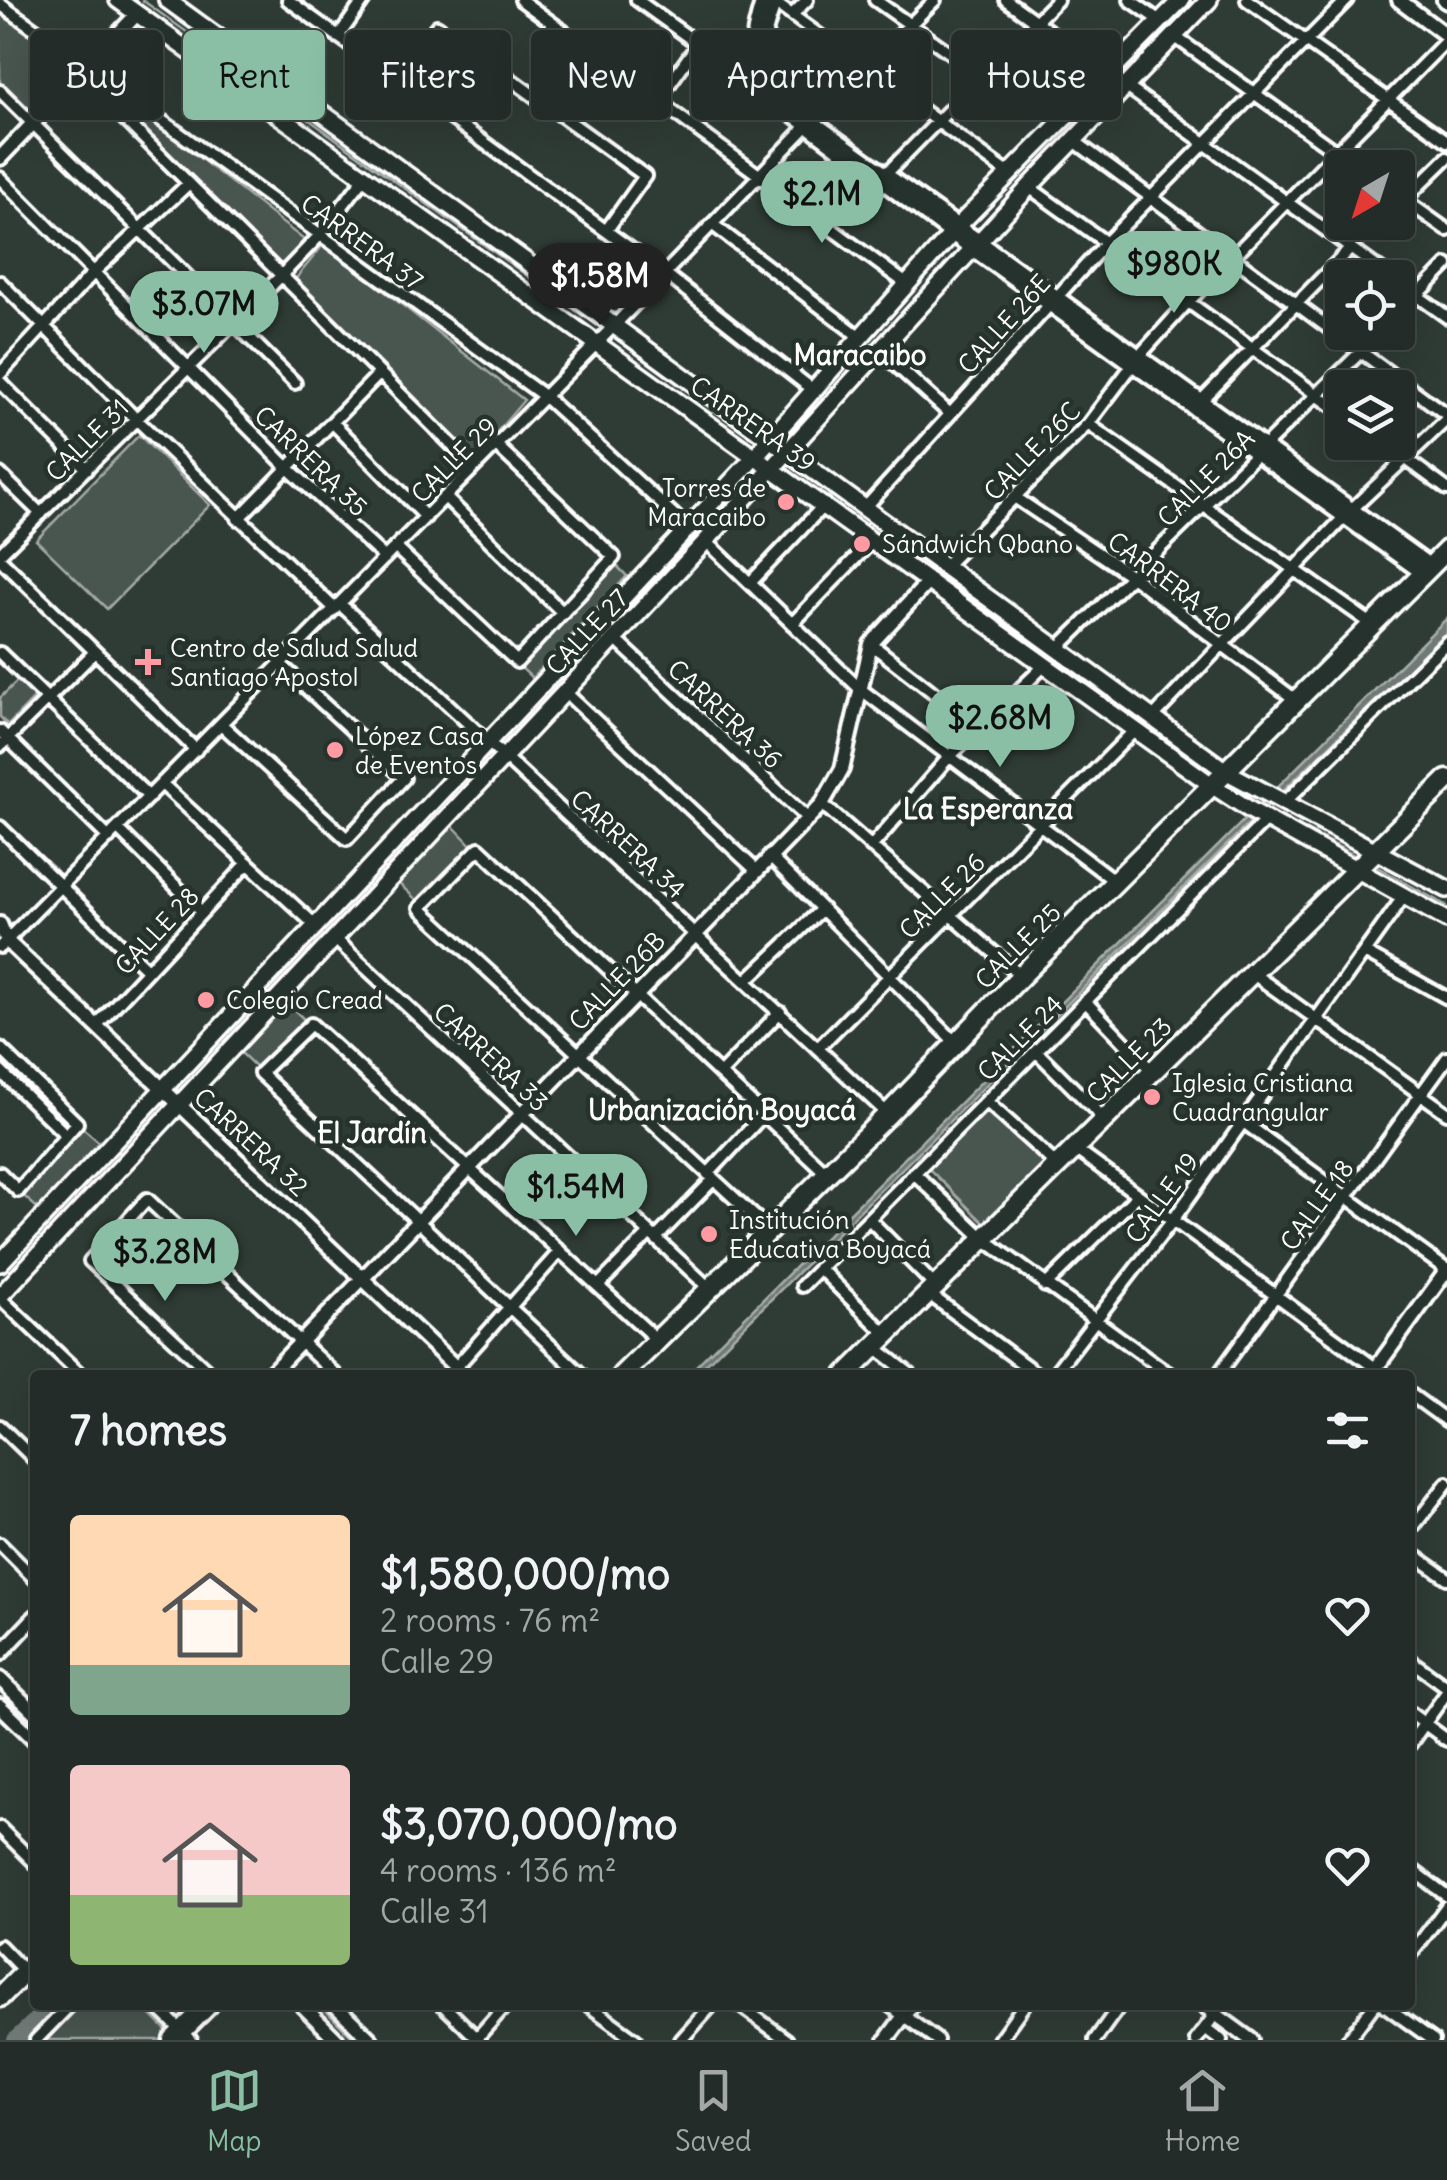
<!DOCTYPE html>
<html lang="en">
<head>
<meta charset="utf-8">
<style>
  :root { --surface:#232c28; --page:#2b3430; --text:#f1f3f6; --muted:#a3a7a8; --line:#404845; --accent:#8abfa5 }
  body { margin:0; font-family:Delius,sans-serif; background:var(--page); color:var(--text); height:100vh; display:flex; flex-direction:column; font-size:38px; white-space:nowrap }
  * { box-sizing:border-box; margin:0 }
  p { font-size:32px; color:var(--muted) }
  .icon { flex:none; width:55px; height:55px; fill:none; stroke:currentColor; stroke-width:2; stroke-linecap:round; stroke-linejoin:round }
  .map { position:relative; flex:1; overflow:hidden }
  .panel { position:absolute; left:30px; top:1370px; width:1385px; height:640px; display:flex; flex-direction:column; background:var(--surface); border-radius:10px; box-shadow:0 10px 40px #0002,0 0 0 2px var(--line) }
  .panel>* { flex:none }
  .top-card { position:absolute; left:30px; top:30px; width:1388px; height:90px; display:flex; gap:20px }
  .needle { width:65px; rotate:219deg }
  .controls { position:absolute; left:1325px; top:150px; display:grid; gap:20px }
  .controls a { display:grid; place-items:center; width:90px; height:90px; border-radius:10px; background:var(--surface); box-shadow:0 10px 40px #0002,0 0 0 2px var(--line); font-size:50px }
  .price { position:absolute; translate:-50% -85px; padding:0 22px; border-radius:35px; background:var(--accent); color:#111; font-size:32px; line-height:65px; filter:drop-shadow(0 2px 5px #0008) }
  .price::after { content:''; position:absolute; left:50%; top:60px; width:30px; height:22px; margin-left:-15px; background:inherit; clip-path:polygon(0 0,100% 0,50% 100%) }
  .price.current { background:#222; color:#fff }
  ul { padding:0; list-style:none }
  li { display:flex; align-items:center; gap:30px; height:250px; padding:0 40px }
  li span { display:grid; place-items:center; flex:none; width:280px; height:200px; border-radius:10px; color:#555 }
  li>.icon { margin-inline-start:auto }
  span .icon { width:120px; height:120px; fill:#fffc; stroke-width:1 }
  li b { font-size:42px }
  h2 { display:flex; justify-content:space-between; align-items:center; height:120px; padding:0 40px; font-size:42px }
  .pill { padding:0 35px; border-radius:10px; background:var(--surface); box-shadow:0 10px 40px #0002,0 0 0 2px var(--line); font-size:35px; line-height:90px }
  .pill.current { background:var(--accent); color:#111 }
  .dock { display:flex; justify-content:space-around; align-items:center; height:140px; border-top:2px solid var(--line); background:var(--surface); font-size:28px; color:var(--muted) }
  .dock a { display:grid; justify-items:center; gap:5px }
  .dock .current { color:var(--accent) }
  .map>svg:first-child { display:block }
  .green { fill:#4a544f; stroke:#a4aaa7; stroke-width:2.5 }
  .water { fill:#707975; stroke:#a9afac; stroke-width:2.5 }
  .lines { fill:none; stroke-linecap:round; stroke-linejoin:round }
  .stream { stroke:#a9afac; stroke-width:2.5 }
  .river { stroke:#707975; stroke-width:18 }
  .minor-casing { stroke:#fff; stroke-width:18 }
  .tertiary-casing { stroke:#fff; stroke-width:20 }
  .secondary-casing { stroke:#fff; stroke-width:22 }
  .primary-casing { stroke:#fff; stroke-width:25 }
  .minor { stroke:#26332d; stroke-width:10 }
  .tertiary { stroke:#26332d; stroke-width:12 }
  .secondary { stroke:#26332d; stroke-width:15 }
  .primary { stroke:#26332d; stroke-width:18 }
  .poi-dot { fill:#ff9aa2; stroke:#26332d; stroke-width:4 }
  .labels { text-anchor:middle; stroke-width:9; stroke-linejoin:round; paint-order:stroke }
  .street-label { font-size:25px; fill:#fff; stroke:#26332d }
  .poi-label { font-size:25px; fill:#fff; stroke:#26332d; text-anchor:start }
  .neighbourhood-label { font-size:28px; font-weight:bold; fill:#fff; stroke:#26332d }
</style>
</head>
<body>
<div class="map">
<svg width="1447" height="2040" viewBox="0 0 1447 2040">
  <rect width="100%" height="100%" fill="#2f3b35"/>
  <filter id="ink" filterUnits="userSpaceOnUse"><feTurbulence type="fractalNoise" baseFrequency=".01" numOctaves="2"/><feDisplacementMap in="SourceGraphic" scale="20" xChannelSelector="R" yChannelSelector="G"/><feConvolveMatrix kernelMatrix="1 2 1 2 8 2 1 2 1" color-interpolation-filters="sRGB"/></filter>
  <g filter="url(#ink)">
    <path class="green" d="M0,14L78,65L29,114L0,85Z
      M93,74L304,240L280,270L89,79Z
      M324,244L524,400L474,459L293,282Z
      M139,435L210,505L107,609L36,540Z
      M614,563L627,576L532,678L519,666Z
      M19,679L36,696L8,725L0,717V698Z
      M452,825L474,848L420,903L398,883Z
      M286,1002L309,1024L260,1071L239,1051Z
      M988,1110L1048,1167L988,1227L928,1168Z
      M77,1123L107,1149L45,1215L18,1191Z
      M77,2005H141L169,2033L162,2040H41Z"/>
    <path class="water" d="M1447,618V632L1243,829L695,1375H687Z"/>
    <g class="lines">
      <path class="stream" d="M142,0L586,318
        M1305,829L1358,857
        M1374,865L1447,906
        M320,2005L355,2040"/>
      <path class="river" d="M16,2040L53,2005"/>
      <g class="minor-casing">
        <path id="minor" d="M288,0L664,273L813,390
          M521,0L908,285
          M637,0L698,44L658,100
          M771,0L1008,173
          M875,0L983,76
          M1006,0L1392,278
          M1130,0L1160,21
          M1247,0L1447,141
          M0,4L544,396L688,528
          M792,15L807,0
          M1174,36L1359,168
          M338,37L364,0
          M80,75L474,467
          M395,78L437,26L645,176L606,231
          M0,91L295,383
          M1073,140L1447,415
          M886,174L1057,0
          M0,178L289,469L385,558
          M1029,187L1342,413
          M1398,195L1447,230
          M1404,200L1447,158
          M712,224L860,337
          M0,282L136,419L335,609
          M1398,282L1447,317
          M1398,315L1447,265
          M879,350L950,414
          M0,374L95,271L188,184
          M0,382L87,469
          M1201,401L1351,248
          M333,423L426,517
          M1088,424L1373,625
          M1383,442L1447,489
          M0,474L41,514
          M445,497L563,613
          M1016,498L1133,577L1297,701
          M864,509L1106,243L1347,0
          M238,519L379,374
          M706,541L859,688L1116,882
          M395,547L517,662L614,557L496,445
          M0,554L280,277L319,236L365,177
          M0,559L196,750
          M944,567L1088,424L1140,355L1188,302L1447,40
          M750,583L825,504
          M340,604L888,1114
          M792,624L873,540
          M615,639L807,818
          M871,644L979,728
          M1057,649L1381,332
          M0,653L149,797
          M565,692L756,870
          M1152,718L1352,509L1447,419
          M221,724L347,839L404,778L280,664
          M0,731L109,838
          M0,746L95,652
          M162,784L315,925
          M1285,802L1447,642
          M822,804L1021,976
          M0,827L147,970
          M118,829L202,912
          M871,847L949,757L1045,665
          M769,856L957,1044
          M334,938L709,1288
          M0,947L607,333L806,127L935,0
          M1364,952L1447,998
          M1252,973L1447,1113
          M746,981L822,909
          M1085,1001L1152,1071
          M96,1026L248,863
          M0,1048L77,1123L18,1191L0,1173
          M818,1048L1135,730
          M1036,1051L1104,1119
          M0,1071L66,1135
          M720,1074L780,1012
          M986,1101L1058,1166
          M1242,1121L1447,1270
          M1075,1149L1385,1375
          M914,1173L984,1239L1171,1375
          M708,1174L764,1114
          M869,1219L936,1287
          M768,1229L420,908L479,848L826,1173
          M656,1238L714,1179
          M819,1268L887,1335
          M598,1286L650,1233
          M802,1286L1267,819
          M1045,1286L1138,1195
          M929,1294L1038,1375
          M0,1298L81,1375
          M875,1347L911,1375
          M212,1375L90,1261L147,1199L336,1375
          M449,1375L560,1251
          M582,1375L260,1073L311,1024L657,1340
          M1053,1375L1173,1220L1404,896
          M1218,1375L1447,1058
          M1410,1394L1447,1421
          M0,1426L35,1460
          M1410,1531L1447,1483
          M0,1544L35,1579
          M1410,1552L1447,1578
          M1410,1660L1447,1687
          M1410,1713L1447,1740
          M1410,1744L1447,1692
          M0,1828L35,1863
          M1410,1868L1447,1896
          M0,1946L25,1972
          M1410,1956L1447,1906
          M155,2005L191,2040
          M443,2005L479,2040
          M588,2005L636,2040
          M739,2005L787,2040
          M889,2005L937,2040
          M1384,2005L1433,2040
          M1205,2028L1221,2040
          M36,2040L70,2005
          M475,2040L506,2005
          M681,2040L712,2005
          M999,2040L1024,2005
          M1095,2040L1120,2005
          M1196,2040L1222,2005
          M1348,2040L1374,2005"/>
      </g>
      <g class="tertiary-casing">
        <path id="tertiary" d="M763,0C752,35 743,70 772,99L953,235L1425,575
          M776,0C750,64 763,78 812,121L1432,567
          M1399,0L1447,36
          M1444,0L1447,2
          M0,158L137,14
          M0,924L7,941L464,1375
          M269,1375L822,804L842,769L871,644L930,580
          M1371,1375L1447,1270
          M0,1654L35,1617
          M0,1679L35,1713
          M0,1706L35,1740
          M302,2005L337,2040
          M335,2005L371,2040
          M1203,2005L1251,2040
          M886,2040L912,2005"/>
      </g>
      <g class="secondary-casing">
        <path id="secondary" d="M118,0L1213,786L1250,810L1447,920
          M167,0L1227,772L1447,889
          M0,1263L749,463L964,220L1181,0
          M0,1296L706,541L1029,187L1209,0"/>
      </g>
      <g class="primary-casing">
        <path id="primary" d="M622,1375L888,1114L1021,976L1447,550
          M846,1375L1447,780
          M0,1997L35,1962
          M173,2040L208,2005"/>
      </g>
      <use href="#minor" class="minor"/>
      <use href="#tertiary" class="tertiary"/>
      <use href="#secondary" class="secondary"/>
      <use href="#primary" class="primary"/>
    </g>
  </g>
  <g class="poi-dot">
    <circle cx="786" cy="502" r="10"/>
    <circle cx="862" cy="544" r="10"/>
    <path d="M143 647h10v10h10v10h-10v10h-10v-10h-10v-10h10z"/>
    <circle cx="335" cy="750" r="10"/>
    <circle cx="206" cy="1000" r="10"/>
    <circle cx="1152" cy="1097" r="10"/>
    <circle cx="709" cy="1234" r="10"/>
  </g>
  <g class="labels">
    <g class="street-label">
      <text transform="translate(362 242) rotate(36)" y="9">CARRERA 37</text>
      <text transform="translate(1004 324) rotate(-48)" y="9">CALLE 26E</text>
      <text transform="translate(753 424) rotate(35)" y="9">CARRERA 39</text>
      <text transform="translate(87 440) rotate(-45)" y="9">CALLE 31</text>
      <text transform="translate(1032 451) rotate(-46)" y="9">CALLE 26C</text>
      <text transform="translate(454 460) rotate(-45)" y="9">CALLE 29</text>
      <text transform="translate(311 461) rotate(44)" y="9">CARRERA 35</text>
      <text transform="translate(1206 478) rotate(-45)" y="9">CALLE 26A</text>
      <text transform="translate(1170 582) rotate(37)" y="9">CARRERA 40</text>
      <text transform="translate(587 632) rotate(-47)" y="9">CALLE 27</text>
      <text transform="translate(725 714) rotate(43)" y="9">CARRERA 36</text>
      <text transform="translate(628 844) rotate(43)" y="9">CARRERA 34</text>
      <text transform="translate(942 896) rotate(-45)" y="9">CALLE 26</text>
      <text transform="translate(157 931) rotate(-47)" y="9">CALLE 28</text>
      <text transform="translate(1018 946) rotate(-45)" y="9">CALLE 25</text>
      <text transform="translate(617 981) rotate(-46)" y="9">CALLE 26B</text>
      <text transform="translate(1020 1038) rotate(-45)" y="9">CALLE 24</text>
      <text transform="translate(491 1057) rotate(43)" y="9">CARRERA 33</text>
      <text transform="translate(1129 1060) rotate(-45)" y="9">CALLE 23</text>
      <text transform="translate(251 1142) rotate(43)" y="9">CARRERA 32</text>
      <text transform="translate(1162 1198) rotate(-54)" y="9">CALLE 19</text>
      <text transform="translate(1317 1205) rotate(-54)" y="9">CALLE 18</text>
    </g>
    <g class="poi-label">
      <text x="766" y="497" text-anchor="end">Torres de<tspan x="766" dy="29">Maracaibo</tspan></text>
      <text x="882" y="553">Sándwich Qbano</text>
      <text x="170" y="657">Centro de Salud Salud<tspan x="170" dy="29">Santiago Apostol</tspan></text>
      <text x="355" y="745">López Casa<tspan x="355" dy="29">de Eventos</tspan></text>
      <text x="226" y="1009">Colegio Cread</text>
      <text x="1172" y="1092">Iglesia Cristiana<tspan x="1172" dy="29">Cuadrangular</tspan></text>
      <text x="729" y="1229">Institución<tspan x="729" dy="29">Educativa Boyacá</tspan></text>
    </g>
    <g class="neighbourhood-label">
      <text x="860" y="365">Maracaibo</text>
      <text x="988" y="819">La Esperanza</text>
      <text x="722" y="1120">Urbanización Boyacá</text>
      <text x="372" y="1143">El Jardín</text>
    </g>
  </g>
</svg>
<div class="controls">
<a><svg class="needle" viewBox="-14 -14 28 28"><path d="M0-13l5 13h-10z" fill="#e53935"/><path d="M0 13l5-13h-10z" fill="#a3a7a8"/></svg></a>
<a><svg class="icon" aria-label="locate" viewBox="0 0 24 24"><circle cx="12" cy="12" r="6"/><path d="M12 2v4M12 18v4M2 12h4M18 12h4"/></svg></a>
<a><svg class="icon" aria-label="layers" viewBox="0 0 24 24"><path d="M12 4l9 5-9 5-9-5zM3 14l9 5 9-5"/></svg></a>
</div>
<b class="price" style="left:822px;top:246px">$2.1M</b>
<b class="price" style="left:1174px;top:316px">$980K</b>
<b class="price current" style="left:600px;top:328px">$1.58M</b>
<b class="price" style="left:204px;top:356px">$3.07M</b>
<b class="price" style="left:1000px;top:770px">$2.68M</b>
<b class="price" style="left:576px;top:1239px">$1.54M</b>
<b class="price" style="left:165px;top:1304px">$3.28M</b>
<div class="top-card">
<a class="pill">Buy</a>
<a class="pill current">Rent</a>
<a class="pill">Filters</a>
<a class="pill">New</a>
<a class="pill">Apartment</a>
<a class="pill">House</a>
</div>
<section class="panel">
<h2>7 homes<svg class="icon" aria-label="filters" viewBox="0 0 24 24"><path d="M4 7h16M4 17h16"/><circle cx="9" cy="7" r="2"/><circle cx="15" cy="17" r="2"/></svg></h2>
<ul>
<li><span style="background:linear-gradient(#ffd9b3 75%,#7fa58c 0)"><svg class="icon" aria-label="home" viewBox="0 0 24 24"><path d="M3 11l9-7 9 7M6 9v11h12V9"/></svg></span><div><b>$1,580,000/mo</b><p>2 rooms · 76 m²</p><p>Calle 29</p></div><svg class="icon" aria-label="heart" viewBox="0 0 24 24"><path d="M12 20l-8-8c-3-5 5-10 8-4 3-6 11-1 8 4z"/></svg></li>
<li><span style="background:linear-gradient(#f6c9c9 65%,#8fb573 0)"><svg class="icon" aria-label="home" viewBox="0 0 24 24"><path d="M3 11l9-7 9 7M6 9v11h12V9"/></svg></span><div><b>$3,070,000/mo</b><p>4 rooms · 136 m²</p><p>Calle 31</p></div><svg class="icon" aria-label="heart" viewBox="0 0 24 24"><path d="M12 20l-8-8c-3-5 5-10 8-4 3-6 11-1 8 4z"/></svg></li>
</ul>
</section>
</div>
<nav class="dock">
<a class="current"><svg class="icon" aria-label="map" viewBox="0 0 24 24"><path d="M3 6l6-2 6 2 6-2v14l-6 2-6-2-6 2zM9 4v14M15 6v14"/></svg>Map</a>
<a><svg class="icon" aria-label="saved" viewBox="0 0 24 24"><path d="M7 4h10v16l-5-4-5 4z"/></svg>Saved</a>
<a><svg class="icon" aria-label="home" viewBox="0 0 24 24"><path d="M3 11l9-7 9 7M6 9v11h12V9"/></svg>Home</a>
</nav>
</body>
</html>
